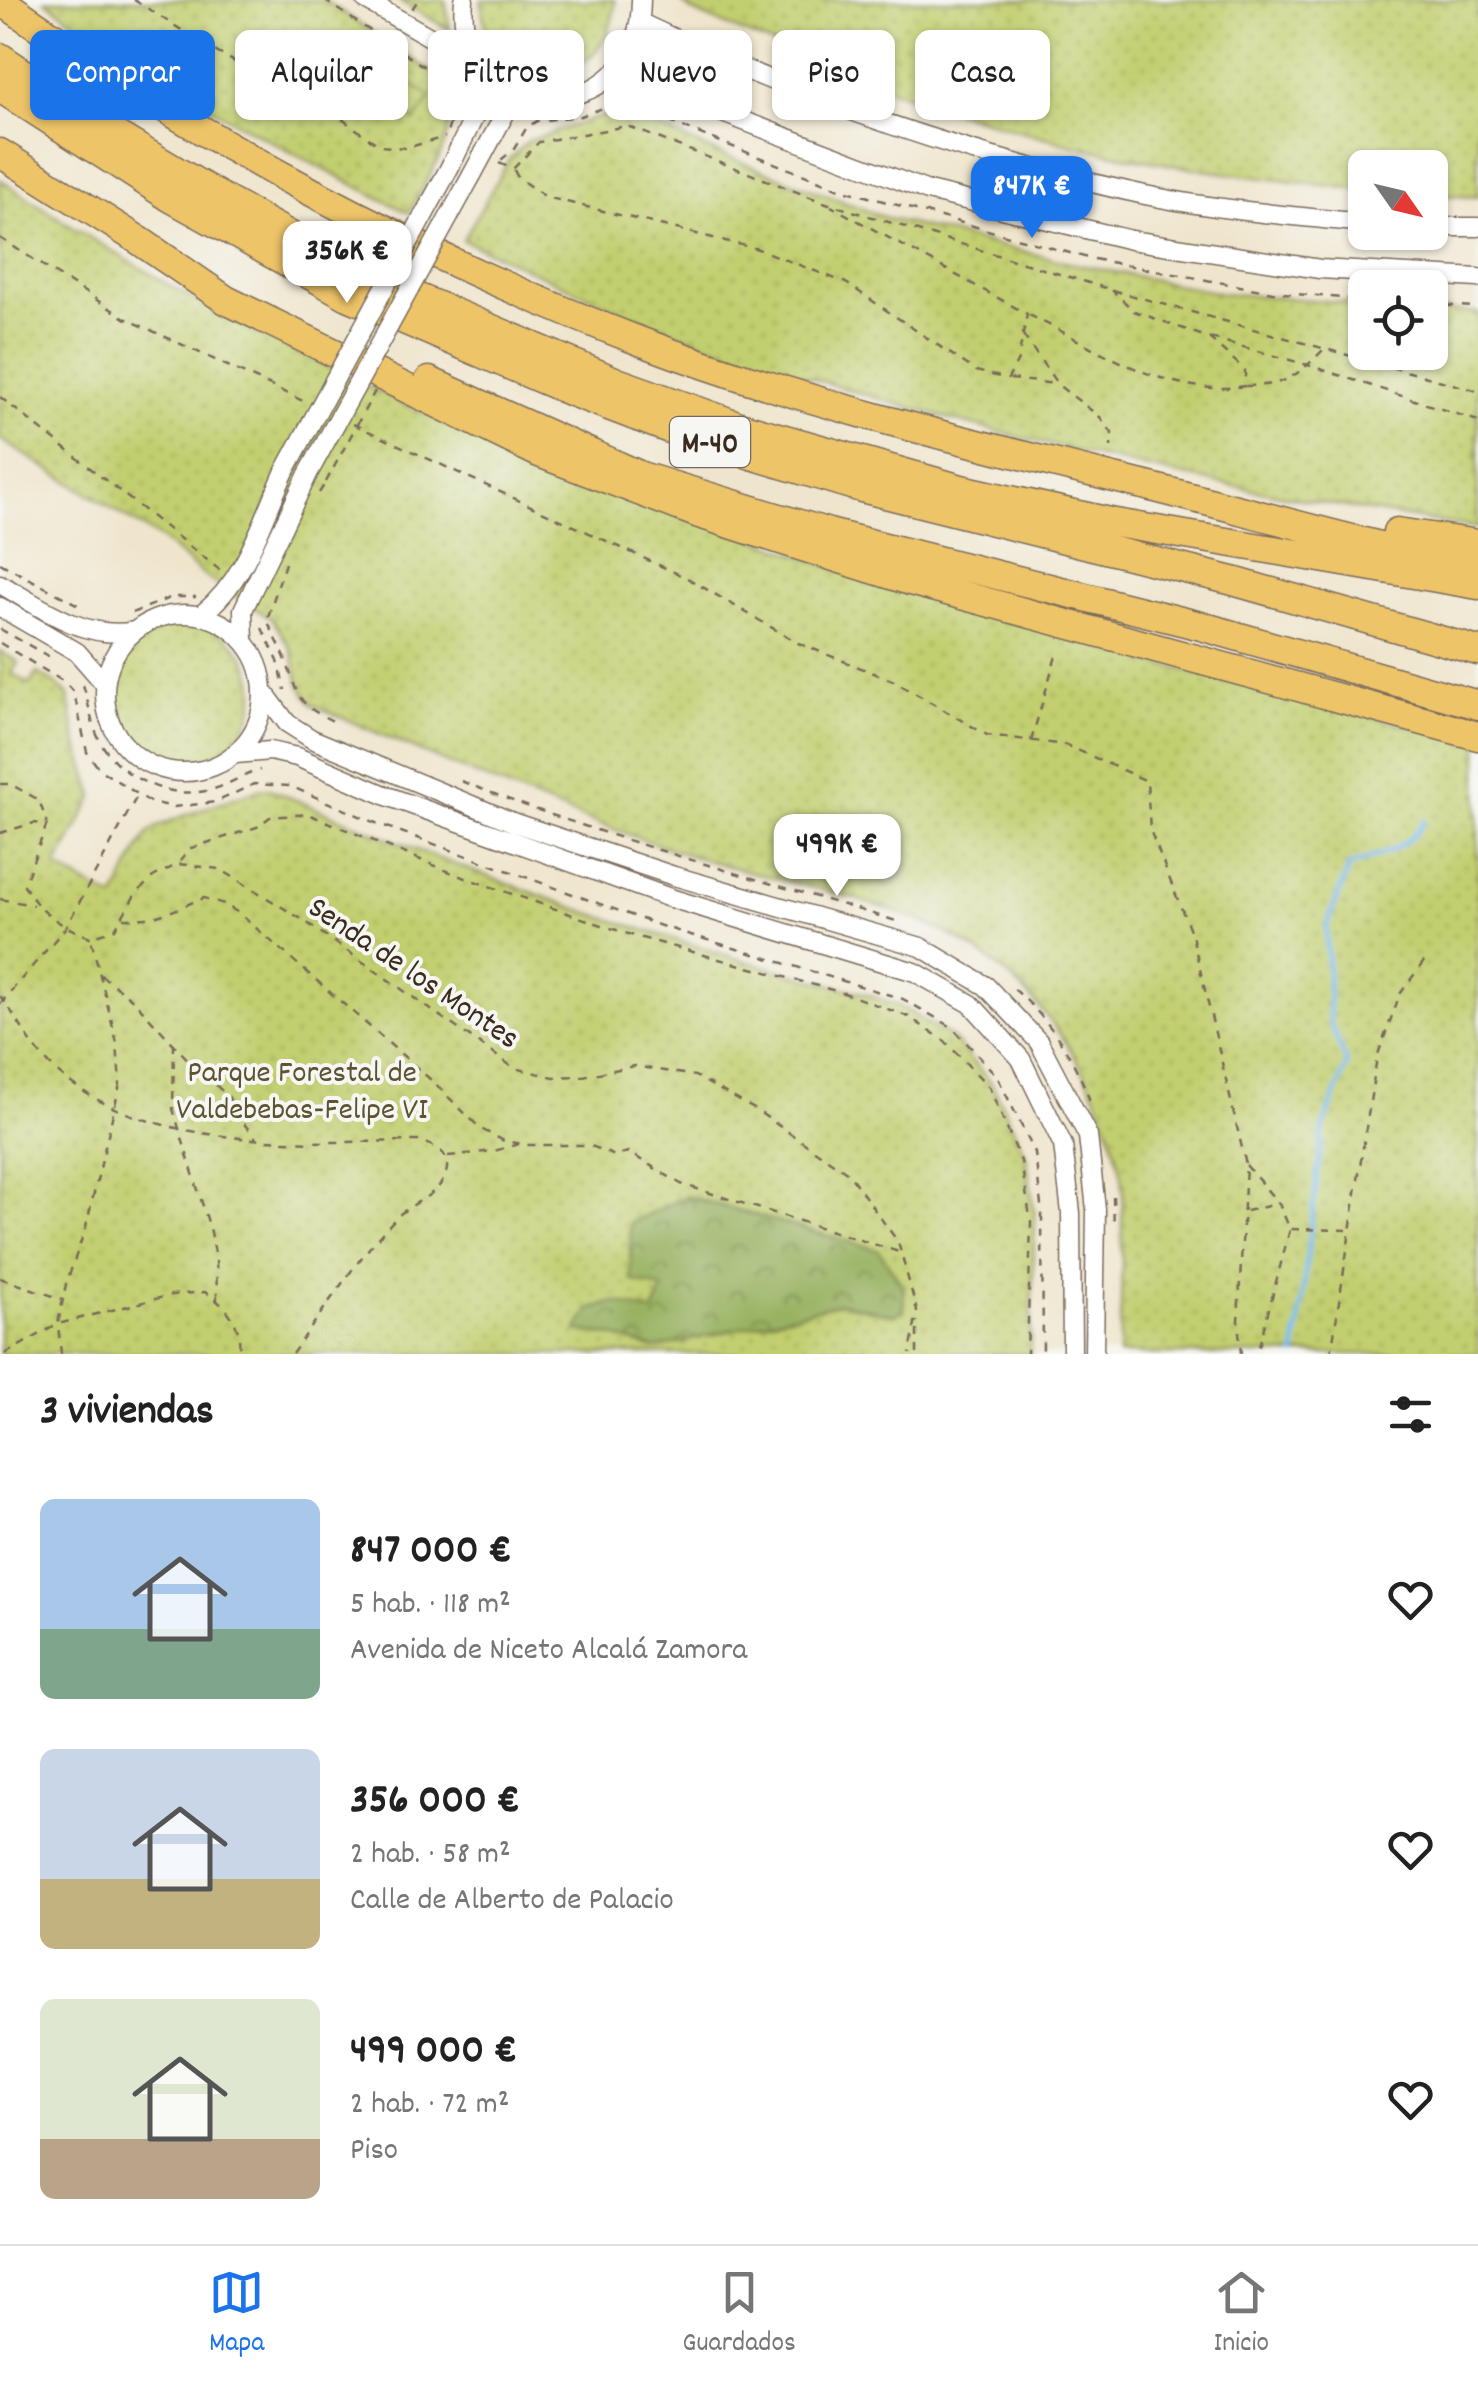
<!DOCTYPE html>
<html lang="es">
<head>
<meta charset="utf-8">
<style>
  :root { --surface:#fff; --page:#f2f2f2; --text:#222; --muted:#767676; --line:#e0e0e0; --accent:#1a73e8 }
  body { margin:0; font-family:Dekko,sans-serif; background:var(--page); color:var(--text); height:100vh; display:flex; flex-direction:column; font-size:38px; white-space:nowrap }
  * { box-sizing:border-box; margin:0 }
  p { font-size:32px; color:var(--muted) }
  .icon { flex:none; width:55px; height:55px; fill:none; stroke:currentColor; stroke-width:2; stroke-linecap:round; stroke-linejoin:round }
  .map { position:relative; height:1354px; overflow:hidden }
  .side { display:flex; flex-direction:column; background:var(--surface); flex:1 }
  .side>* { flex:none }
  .guide { position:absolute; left:30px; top:30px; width:1420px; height:90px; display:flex; gap:20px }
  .needle { width:65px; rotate:124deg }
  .controls { position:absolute; left:1348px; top:150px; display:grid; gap:20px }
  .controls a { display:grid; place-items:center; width:100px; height:100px; border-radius:15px; background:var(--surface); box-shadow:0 2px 8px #0004; font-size:50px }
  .price { position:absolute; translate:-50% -85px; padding:0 22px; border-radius:20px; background:#fff; color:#222; font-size:32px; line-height:65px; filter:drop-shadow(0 2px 5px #0008) }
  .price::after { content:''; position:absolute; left:50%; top:60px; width:30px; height:22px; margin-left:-15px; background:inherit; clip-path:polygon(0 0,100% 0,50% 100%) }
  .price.selected { background:var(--accent); color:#fff }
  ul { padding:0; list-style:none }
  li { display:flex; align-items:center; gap:30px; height:250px; padding:0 40px }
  li span { display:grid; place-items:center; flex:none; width:280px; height:200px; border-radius:15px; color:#555 }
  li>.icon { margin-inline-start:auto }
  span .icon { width:120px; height:120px; fill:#fffc; stroke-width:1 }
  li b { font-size:42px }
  h2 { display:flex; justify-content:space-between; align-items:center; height:120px; padding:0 40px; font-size:42px }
  .chip { padding:0 35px; border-radius:15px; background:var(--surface); box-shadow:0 2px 8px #0004; font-size:35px; line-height:90px }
  .chip.selected { background:var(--accent); color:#fff }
  .tabs { display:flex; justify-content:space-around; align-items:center; height:140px; border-top:2px solid var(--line); background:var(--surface); font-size:28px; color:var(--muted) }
  .tabs a { display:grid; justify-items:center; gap:5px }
  .tabs .selected { color:var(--accent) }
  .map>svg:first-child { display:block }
  .green { fill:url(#green-dots); stroke:#7e7c47; stroke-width:2.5 }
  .forest { fill:url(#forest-crowns); stroke:#6a6e40; stroke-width:2.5 }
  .pitch { fill:#c2cf70; stroke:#7e7c47; stroke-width:2.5 }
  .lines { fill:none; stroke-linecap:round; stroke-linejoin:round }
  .stream { stroke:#7dbdf2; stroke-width:5 }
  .minor-casing { stroke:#7a6b5b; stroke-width:21 }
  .highway-casing { stroke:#7a6b5b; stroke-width:31 }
  .path { stroke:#7a6b5b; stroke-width:2.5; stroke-dasharray:8 8; stroke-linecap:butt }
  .minor { stroke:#fff; stroke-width:18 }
  .highway { stroke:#eec469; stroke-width:28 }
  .minor-bridge-casing { stroke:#7a6b5b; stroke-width:21; stroke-linecap:butt }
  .path-bridge { stroke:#7a6b5b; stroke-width:2.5; stroke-dasharray:8 8; stroke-linecap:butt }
  .minor-bridge { stroke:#fff; stroke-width:18 }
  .labels { text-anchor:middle; stroke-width:8; stroke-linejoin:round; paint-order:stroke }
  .shield { fill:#f6f6f2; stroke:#73675e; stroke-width:2.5 }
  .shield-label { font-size:30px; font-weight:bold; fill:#3b2a1e }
  .street-label { font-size:32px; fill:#3b2a1e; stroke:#f6f6f2 }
  .park-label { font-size:32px; fill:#5d5332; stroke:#f6f6f2 }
</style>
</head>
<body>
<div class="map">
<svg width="1478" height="1354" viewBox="0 0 1478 1354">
  <defs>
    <pattern id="green-dots" width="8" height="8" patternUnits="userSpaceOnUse" patternTransform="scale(2.5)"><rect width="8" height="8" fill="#c2cf70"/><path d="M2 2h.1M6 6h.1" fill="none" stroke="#a8b261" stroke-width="1.8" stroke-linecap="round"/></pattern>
    <pattern id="forest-crowns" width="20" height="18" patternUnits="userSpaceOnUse" patternTransform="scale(2.5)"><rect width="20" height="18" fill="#99b262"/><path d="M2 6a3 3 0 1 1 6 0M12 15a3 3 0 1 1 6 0" fill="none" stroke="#7e9150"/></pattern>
  </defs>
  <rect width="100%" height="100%" fill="#f6f6f2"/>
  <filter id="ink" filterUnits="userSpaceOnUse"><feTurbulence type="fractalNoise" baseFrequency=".01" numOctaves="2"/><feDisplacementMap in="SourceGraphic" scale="20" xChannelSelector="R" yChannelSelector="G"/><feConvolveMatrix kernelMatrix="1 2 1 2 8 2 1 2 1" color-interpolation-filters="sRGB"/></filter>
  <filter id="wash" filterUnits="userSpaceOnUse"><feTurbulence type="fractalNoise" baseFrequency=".0048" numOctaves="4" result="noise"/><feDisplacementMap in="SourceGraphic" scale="40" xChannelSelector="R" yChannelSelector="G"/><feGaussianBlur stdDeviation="2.25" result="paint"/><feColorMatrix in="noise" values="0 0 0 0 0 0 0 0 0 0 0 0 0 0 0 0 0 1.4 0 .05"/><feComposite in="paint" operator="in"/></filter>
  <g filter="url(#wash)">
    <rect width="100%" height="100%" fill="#efe5cc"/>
    <path class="green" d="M45,0H324L450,84C458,136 433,169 409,213C283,149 157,84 45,0Z
      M398,0H445L450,30Z
      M481,0H615C609,97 487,97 481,0Z
      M679,0H1478V197L1430,195V168H1365V190C1272,180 1178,169 1086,148C950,115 819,66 690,10Z
      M620,110L707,149L889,219L1070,263L1220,293L1365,304V352H1430V309L1478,313V528C1215,490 951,429 699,341C619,313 541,274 463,240L510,158L528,141Z
      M0,179L72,227L196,301L261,335L466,433L867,580L1156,663L1478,743V1354H1119C1121,1311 1122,1268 1122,1225C1122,1208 1125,1188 1121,1172C1097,1067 1028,966 927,924C851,892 765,879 686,854C559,813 436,758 313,705L300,686L292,651L273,620L210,580L161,539L0,439Z
      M116 693a69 69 0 1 1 138 0a69 69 0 1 1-138 0Z
      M0,651L18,662L12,674L30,684L37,673L55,683L68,695L77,743L94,796L56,867L114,899C124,883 139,842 151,831C159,823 254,790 267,788L437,858L586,912L738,959L866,994L901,1007L952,1038L992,1084L1026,1155L1035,1218L1030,1354H0Z"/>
    <path class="forest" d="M686,1196L879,1250L903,1287L904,1311L894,1315L841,1303L655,1349L613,1336L577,1331L589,1310L615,1302L653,1312L663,1289L631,1280L630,1223Z"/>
    <path class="pitch" d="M368,56L431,97L415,121L353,79Z"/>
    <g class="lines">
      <path class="stream" d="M1295,1354L1323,1129L1347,1063L1330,1023L1326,928L1349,866C1378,855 1408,850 1424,821"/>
    </g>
  </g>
  <g filter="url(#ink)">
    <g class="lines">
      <g class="minor-casing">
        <path id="minor" d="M365,0L486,69
          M464,0C452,120 640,139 641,0
          M641,23C801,99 972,158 1145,195C1217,210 1292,216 1365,223
          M608,79L641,82L928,191L1131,240L1320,269L1478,278
          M451,165L478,109L489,72
          M472,175L507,110L524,94
          M1430,227H1478
          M0,584C41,607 85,641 134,631
          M0,607L77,652L105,684
          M105 693a79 79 0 1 1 158 0a79 79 0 1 1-158 0Z
          M201,615C247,579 261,523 285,471
          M244,640L243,610L308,474
          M264,692L287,723L312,739L515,823L674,876L921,947L986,986L1039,1042L1088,1136L1096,1210L1094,1354
          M236,754L270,751L297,757L387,796L670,898L915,972L971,1004L1021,1059L1063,1145L1071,1213L1072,1354"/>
      </g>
      <g class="highway-casing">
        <path id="highway" d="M0,0C204,143 410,253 642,342C805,404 975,444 1143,485C1255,513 1365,545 1478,568
          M0,57L116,135L229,202L355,271L617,382L743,427L961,489L1110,522L1478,585
          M0,88L171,198L348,296L574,393L685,435L861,488L1233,581L1478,651
          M0,153L140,241L226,300L539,453L699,514L910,581L1478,736
          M429,381L641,476L829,533L1201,626L1478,705
          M1397,532L1478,544"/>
      </g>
      <path class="path" d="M134,0L218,53L342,119L380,146L406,148L445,137
        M324,0L450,84L454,110L447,133
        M412,9L418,0
        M501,160L514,149L527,127L537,121L581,116L619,102L840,189L1088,258L1272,292L1365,300
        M499,163L513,169L539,142L627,126L823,202L1112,290L1478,391
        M514,170L518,178L546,197L758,249L846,283L976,371L1008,379L1018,360L1027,314L831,206
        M0,238L125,318L305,402
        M1430,305L1478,307
        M1029,315C1096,347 1167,399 1245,386V370L1209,338L1134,311L1112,290
        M1023,335L1058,385L1100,417L1112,433L1111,447
        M1211,338L1308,365L1478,421
        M1010,379L1056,384
        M1246,386C1286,386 1297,376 1324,349
        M0,397L221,571
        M353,424L689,579L798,643L894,681L987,735L1066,745L1147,781L1150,830L1192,935L1246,1165L1238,1321L1241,1354
        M319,493L326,482
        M0,563L82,607
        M285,563L267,620C273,633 280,646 285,658C299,695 294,703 333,721L330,726
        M132,613L172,597H196
        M262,628L278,661L285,690
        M0,629L55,660
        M0,643L64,682L74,693L87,752L100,770L150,802L174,807L216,802L254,784L290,786L376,823L661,926L903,999L952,1027L997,1076L1035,1153L1042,1214L1043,1354
        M83,685C89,702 90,721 98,737C116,776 168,801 210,790C227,786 242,775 260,770
        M1031,741L1056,656
        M461,781C603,838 750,876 896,921
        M0,784H10L39,800L47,823
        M47,824L24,885C39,913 61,926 90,937L115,929L135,895L153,877L178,864L220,869L303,920L514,1068L554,1077L583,1076L635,1066L695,1076L756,1110L848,1173L898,1242L917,1311L910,1354
        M0,833L34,823L46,824
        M180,861L191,848L257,827L270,817L308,814L460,876L631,935L847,994L909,1017L945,1041L989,1087L1021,1161L1031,1223L1027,1354
        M0,899L33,905
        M124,918C161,921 172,909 204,898L224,904L240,914L431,1080L481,1129L504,1141L529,1145H589L615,1156L628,1152L681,1184L899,1252
        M101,975L134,1001L192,1064L228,1096L239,1118L256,1138
        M1014,989C1049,1019 1074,1057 1090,1101
        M0,996C18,1018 29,1044 49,1064C138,1153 305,1142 421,1141C436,1147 452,1153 446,1173C440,1196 411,1202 396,1218C356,1259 325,1309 292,1354
        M0,1004L66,927L136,798
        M174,1043L173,1109L211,1232L216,1259L217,1300
        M448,1156L494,1151L519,1144
        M1246,1165L1279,1204L1290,1229L1257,1354
        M1113,1196L1114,1228
        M1246,1211L1277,1204
        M1291,1229L1348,1230
        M0,1278L62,1299
        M5,1354L58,1324L171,1295L205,1292C229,1308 242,1324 239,1354
        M61,1354L58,1324L66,1284L86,1227L120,1084L117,1043L91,939
        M917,1354V1321
        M1331,1354L1377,1057L1400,994L1428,956"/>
      <use href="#minor" class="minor"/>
      <use href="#highway" class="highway"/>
      <g class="minor-bridge-casing">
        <path id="minor-bridge" d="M285,471L451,165
          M308,474L472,175"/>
      </g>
      <path class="path-bridge" d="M326,482L375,391"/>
      <use href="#minor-bridge" class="minor-bridge"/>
    </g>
  </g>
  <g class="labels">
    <rect class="shield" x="670" y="417" width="80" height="50" rx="8"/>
    <g class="shield-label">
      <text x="710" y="452">M-40</text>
    </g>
    <g class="street-label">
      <text transform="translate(415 971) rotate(34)" y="11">Senda de los Montes</text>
    </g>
    <g class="park-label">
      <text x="302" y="1081">Parque Forestal de<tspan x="302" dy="37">Valdebebas-Felipe VI</tspan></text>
    </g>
  </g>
</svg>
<div class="controls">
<a><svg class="needle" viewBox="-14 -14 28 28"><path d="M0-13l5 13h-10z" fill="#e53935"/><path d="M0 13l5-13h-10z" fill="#767676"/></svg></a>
<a><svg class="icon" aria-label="locate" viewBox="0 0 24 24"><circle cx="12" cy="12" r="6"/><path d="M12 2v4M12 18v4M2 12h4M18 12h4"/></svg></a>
</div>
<b class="price selected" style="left:1032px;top:241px">847K €</b>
<b class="price" style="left:347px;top:306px">356K €</b>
<b class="price" style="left:837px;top:899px">499K €</b>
<div class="guide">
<a class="chip selected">Comprar</a>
<a class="chip">Alquilar</a>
<a class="chip">Filtros</a>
<a class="chip">Nuevo</a>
<a class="chip">Piso</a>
<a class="chip">Casa</a>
</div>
</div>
<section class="side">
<h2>3 viviendas<svg class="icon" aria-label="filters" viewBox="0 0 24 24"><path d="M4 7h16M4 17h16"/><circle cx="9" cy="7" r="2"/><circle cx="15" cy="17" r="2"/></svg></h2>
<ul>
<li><span style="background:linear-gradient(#a9c7e8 65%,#7fa58c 0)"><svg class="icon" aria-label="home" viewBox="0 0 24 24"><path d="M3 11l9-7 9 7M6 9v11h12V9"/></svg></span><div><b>847 000 €</b><p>5 hab. · 118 m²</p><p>Avenida de Niceto Alcalá Zamora</p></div><svg class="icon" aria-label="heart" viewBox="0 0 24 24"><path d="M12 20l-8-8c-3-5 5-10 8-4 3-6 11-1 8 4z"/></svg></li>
<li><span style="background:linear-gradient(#c9d6e8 65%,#c2b280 0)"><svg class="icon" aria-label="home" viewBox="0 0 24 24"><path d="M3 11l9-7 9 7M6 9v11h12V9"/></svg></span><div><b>356 000 €</b><p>2 hab. · 58 m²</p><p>Calle de Alberto de Palacio</p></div><svg class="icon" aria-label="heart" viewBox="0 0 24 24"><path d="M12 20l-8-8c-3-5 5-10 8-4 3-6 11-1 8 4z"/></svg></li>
<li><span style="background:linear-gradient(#dfe7d0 70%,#b9a48a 0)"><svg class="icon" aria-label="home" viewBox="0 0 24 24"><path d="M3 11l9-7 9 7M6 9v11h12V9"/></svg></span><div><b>499 000 €</b><p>2 hab. · 72 m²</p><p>Piso</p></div><svg class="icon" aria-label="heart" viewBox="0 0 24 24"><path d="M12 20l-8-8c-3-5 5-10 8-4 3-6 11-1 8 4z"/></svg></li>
</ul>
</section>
<nav class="tabs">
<a class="selected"><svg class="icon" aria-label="map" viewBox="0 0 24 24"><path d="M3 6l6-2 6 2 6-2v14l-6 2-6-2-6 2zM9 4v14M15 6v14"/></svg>Mapa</a>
<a><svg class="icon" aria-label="saved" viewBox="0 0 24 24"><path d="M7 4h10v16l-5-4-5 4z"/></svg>Guardados</a>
<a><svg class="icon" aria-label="home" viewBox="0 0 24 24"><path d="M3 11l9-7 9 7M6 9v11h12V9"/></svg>Inicio</a>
</nav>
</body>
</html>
